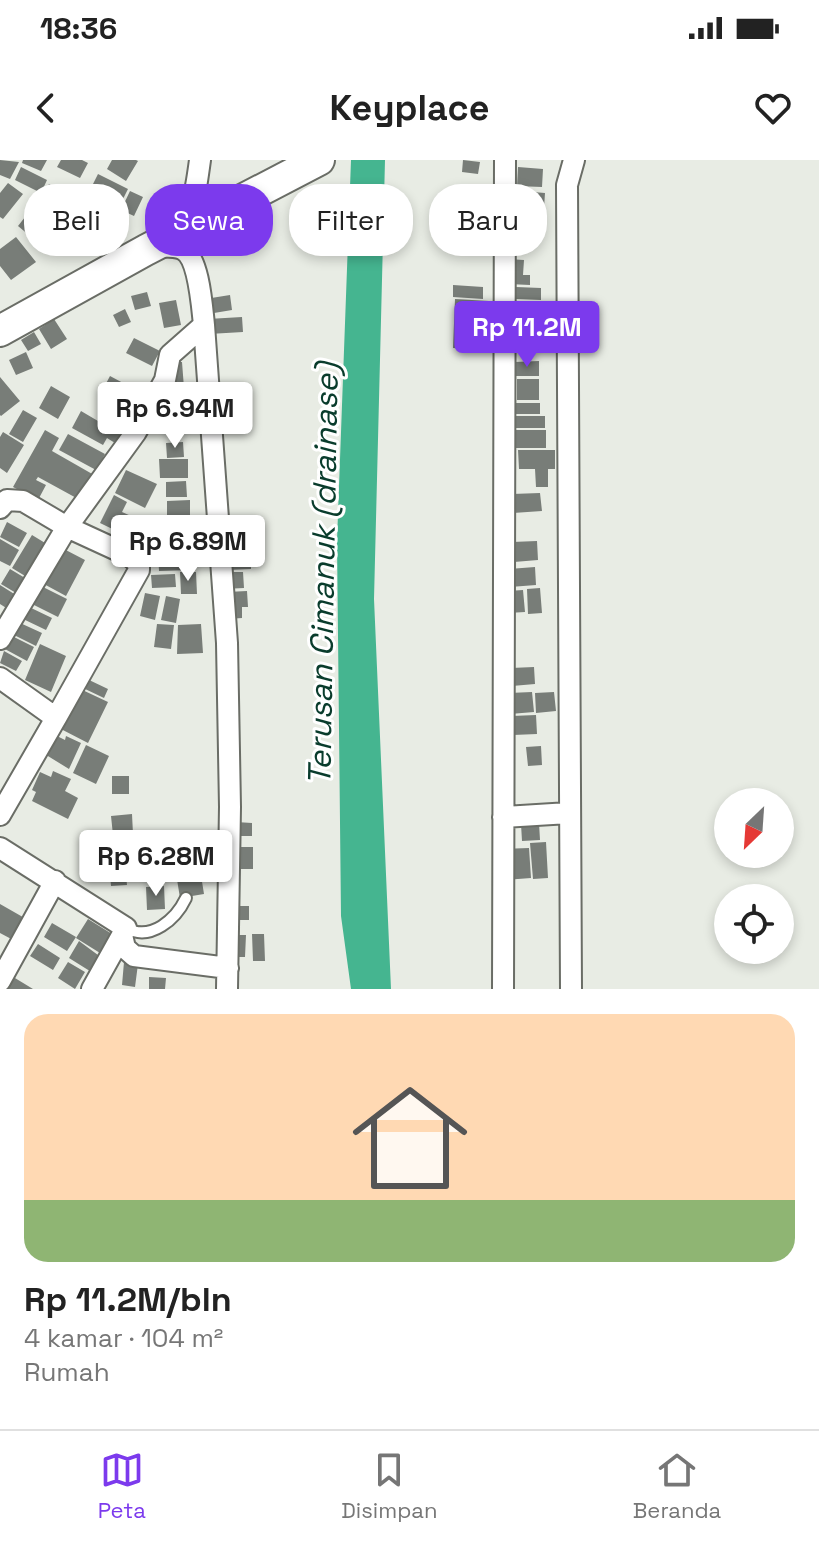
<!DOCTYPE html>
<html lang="id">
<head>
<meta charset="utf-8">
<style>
  :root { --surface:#fff; --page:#f2f2f2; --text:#222; --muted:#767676; --line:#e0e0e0; --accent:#7c3aed }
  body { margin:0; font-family:"Space Grotesk",sans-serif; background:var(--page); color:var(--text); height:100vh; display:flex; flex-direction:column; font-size:30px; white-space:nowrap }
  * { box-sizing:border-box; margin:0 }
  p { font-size:26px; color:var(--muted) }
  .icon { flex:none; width:44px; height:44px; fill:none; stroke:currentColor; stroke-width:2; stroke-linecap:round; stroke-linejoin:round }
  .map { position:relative; height:829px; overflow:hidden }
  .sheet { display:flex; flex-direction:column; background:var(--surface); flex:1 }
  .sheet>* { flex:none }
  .guide { position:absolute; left:24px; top:24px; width:772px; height:72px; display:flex; gap:16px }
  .needle { width:52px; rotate:205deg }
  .controls { position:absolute; left:714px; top:628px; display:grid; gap:16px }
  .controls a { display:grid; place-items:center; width:80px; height:80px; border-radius:50%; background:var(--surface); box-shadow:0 4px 12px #0003; font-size:40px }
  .price { position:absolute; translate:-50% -68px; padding:0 18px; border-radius:8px; background:#fff; color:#222; font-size:26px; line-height:52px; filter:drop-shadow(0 2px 4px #0008) }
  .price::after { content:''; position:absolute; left:50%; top:48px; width:24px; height:18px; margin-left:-12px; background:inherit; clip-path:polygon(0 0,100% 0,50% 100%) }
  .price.active { background:var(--accent); color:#fff }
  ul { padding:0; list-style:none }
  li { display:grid; align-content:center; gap:16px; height:424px; padding:0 24px }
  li+li { border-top:2px solid var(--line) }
  li span { display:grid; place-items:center; height:248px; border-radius:24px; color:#555 }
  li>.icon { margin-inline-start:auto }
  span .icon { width:144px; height:144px; fill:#fffc; stroke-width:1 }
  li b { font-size:34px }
  .chip { padding:0 28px; border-radius:32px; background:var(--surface); box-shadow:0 4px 12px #0003; font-size:28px; line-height:72px }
  .chip.active { background:var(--accent); color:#fff }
  .status { display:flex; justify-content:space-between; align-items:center; height:56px; padding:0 40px; background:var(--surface); direction:ltr }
  .status svg { height:22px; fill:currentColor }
  header { display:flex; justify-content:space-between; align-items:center; height:104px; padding:0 24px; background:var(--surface); font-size:36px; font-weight:800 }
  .dock { display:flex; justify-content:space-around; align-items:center; height:112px; border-top:2px solid var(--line); background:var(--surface); font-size:22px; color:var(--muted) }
  .dock a { display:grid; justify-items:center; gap:4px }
  .dock .active { color:var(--accent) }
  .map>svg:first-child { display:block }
  .water { fill:#45b590 }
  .building { fill:#787d78 }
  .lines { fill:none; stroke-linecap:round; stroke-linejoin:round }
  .lane-casing { stroke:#6a6d66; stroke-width:14 }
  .street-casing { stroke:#6a6d66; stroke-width:24 }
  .primary-casing { stroke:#6a6d66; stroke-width:34 }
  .lane { stroke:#fff; stroke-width:10 }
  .street { stroke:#fff; stroke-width:20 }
  .primary { stroke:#fff; stroke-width:30 }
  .labels { text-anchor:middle; stroke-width:6; stroke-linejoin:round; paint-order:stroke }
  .water-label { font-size:32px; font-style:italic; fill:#093c2c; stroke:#fff }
</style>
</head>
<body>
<div class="status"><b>18:36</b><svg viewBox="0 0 49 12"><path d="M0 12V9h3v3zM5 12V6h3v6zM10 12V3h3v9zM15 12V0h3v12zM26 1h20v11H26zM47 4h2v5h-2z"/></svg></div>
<header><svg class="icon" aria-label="back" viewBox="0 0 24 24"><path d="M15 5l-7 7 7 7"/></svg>Keyplace<svg class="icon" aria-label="heart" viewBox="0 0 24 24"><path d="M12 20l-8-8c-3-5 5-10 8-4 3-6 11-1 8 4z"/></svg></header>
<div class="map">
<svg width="819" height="829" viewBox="0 0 819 829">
  <rect width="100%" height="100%" fill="#e8ece4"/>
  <path class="water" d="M351,0H385L374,439L391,829H351L341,756L337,381Z"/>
  <path class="building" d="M0,0L19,2L10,19L0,15Z
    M23,0H47L41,11L22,3Z
    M61,0H82L88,3L80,18L57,7Z
    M112,0H136L138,1L126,21L107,9Z
    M463,0L480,2L478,14L462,12Z
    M21,7L47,20L41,33L15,20Z
    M518,7L543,9L542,27L517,26Z
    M98,14L128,29L113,59L83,44Z
    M8,23L23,34L3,59L0,57V33Z
    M49,24L79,39L71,55L41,40Z
    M130,31L143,37L134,56L121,50Z
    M520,31L545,33L544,48L519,47Z
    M84,47L99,54L93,65L79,58Z
    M29,52L58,76L47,90L18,66Z
    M77,62L95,71L89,83L71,74Z
    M16,77L36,102L11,120L0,106V89Z
    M507,99L524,100L523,115H530V125L506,124Z
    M453,125L483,127V139L453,137Z
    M516,127L541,128V140L516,139Z
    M147,132L151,146L135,150L131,136Z
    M230,135L232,150L208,154L205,139Z
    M455,139L489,141L487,190L453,188Z
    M176,140L181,165L164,168L159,143Z
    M125,149L131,162L119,167L113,155Z
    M242,157L243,172L209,174L208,159Z
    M54,159L67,179L51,189L39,169Z
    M34,172L41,184L28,191L21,180Z
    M134,178L160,191L152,206L126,193Z
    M26,192L33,208L16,215L9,200Z
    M539,201V216H514V202Z
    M170,202H182L184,228H171Z
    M110,216L138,231L128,250L100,235Z
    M0,217L20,241L1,256L0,255Z
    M517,219H539V240H517Z
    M51,226L70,237L58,259L39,248Z
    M164,230L190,232L189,247L163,245Z
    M514,243H540V254H515Z
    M154,248L185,249V274H154Z
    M23,250L37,258L23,282L9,274Z
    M81,251L120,274L115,283L107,278L103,285L72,268Z
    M512,256H545V268H513Z
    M45,270L59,278L52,291L94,315L80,340L38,317L36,320L46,325L38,340L13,327Z
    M513,270H546V288H513Z
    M3,272L24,285L7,313L0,308V277Z
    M68,274L105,294L96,310L59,290Z
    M183,282L184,297L167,298L166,283Z
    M518,290H555V309H548V327H536L535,309H519Z
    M159,299H188V318H160Z
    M126,310L157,324L145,348L115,333Z
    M186,321L187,337H166V322Z
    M540,333L542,351L513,353L512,334Z
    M114,335L127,342L122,352L140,360L131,378L100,363Z
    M190,340V356L167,357V341Z
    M190,359L188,389L166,390L165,360Z
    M258,359L259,381L221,383L220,361Z
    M7,362L27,373L19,387L0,377Z
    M32,375L50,386L30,419L12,408Z
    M0,379L19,390L10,406L0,401Z
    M537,381L538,400L514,402L512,382Z
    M60,387L85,400L66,436L42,423Z
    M191,391L192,410L159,411L158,393Z
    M251,394V409L227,410V396Z
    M535,407L536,425L510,427L509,409Z
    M10,409L30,421L21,436L1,424Z
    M180,412H196L197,434H181Z
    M223,412H243L244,428L224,429Z
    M175,414L176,427L152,428L151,415Z
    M37,424L67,439L58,457L28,442Z
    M0,425L19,437L11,451L0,444Z
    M540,428L542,453L528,454L527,429Z
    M523,430L525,452L508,453L506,431Z
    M247,431L248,447H242V458L228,459L227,432Z
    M145,433L160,436L155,460L140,456Z
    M166,436L180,439L176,463L161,460Z
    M27,446L52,458L46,470L21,458Z
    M18,462L42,473L36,486L12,474Z
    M157,464L174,465L171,489L154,487Z
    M201,464L203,493L177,494L178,465Z
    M10,475L34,487L27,501L3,488Z
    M40,484L66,496L51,532L25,520Z
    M4,491L22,501L16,511L0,503Z
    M534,507L535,524L512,526L511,508Z
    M87,519L108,529L104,538L83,528Z
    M76,527L108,542L88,583L57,567Z
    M532,532L534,552L510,554L509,533Z
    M554,532L556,551L536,553L535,533Z
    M536,555L537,574L513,575L512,556Z
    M53,574L65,580L66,576L81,583L69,609L43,593Z
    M86,585L109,596L96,624L73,613Z
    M541,586L542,605L528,606L526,587Z
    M53,611L71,619L65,631L78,638L68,659L32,641L36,632L32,630L40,612L51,617Z
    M112,616H129V634H112Z
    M132,654L133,674L113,675L111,656Z
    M236,662L252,663V676H236Z
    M539,663L540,680L522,681L521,664Z
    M168,674H181L182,690L169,691Z
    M125,678L127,697L115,698L113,679Z
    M546,682L548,718L533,719L530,683Z
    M233,687H253V709H234Z
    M529,688L531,718L505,720L503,689Z
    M199,703L204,734L180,738L175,707Z
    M109,705H125L127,725L111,726Z
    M164,726L165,749L147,750L146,727Z
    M0,744L28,760L15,781L0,773Z
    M231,746H249V760H231Z
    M88,759L112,774L100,793L76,778Z
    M52,763L76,777L67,791L44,777Z
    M252,774H264L265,801H253Z
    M234,775H246L245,797H233Z
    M79,781L102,798L93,813L69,798Z
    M38,784L60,798L53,810L30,796Z
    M68,802L85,812L75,829L58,818Z
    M124,802L138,804L135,827L122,825Z
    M10,815L33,829H1Z
    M149,817L166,818L165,829H149Z"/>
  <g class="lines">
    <g class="lane-casing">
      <path id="lane" d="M126,768C151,782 176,759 186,738"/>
    </g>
    <g class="street-casing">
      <path id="street" d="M160,71C196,38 193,50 200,0
        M204,165L227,483L230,647L227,829
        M0,348L7,340L23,341L67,367L130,396L139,404V410L56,558
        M0,479L67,367L136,272L165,220L170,195L204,165C202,147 199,97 182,89C175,86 162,87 155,86
        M0,518L56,558L0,655
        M503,657L569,653
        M0,688L126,768L92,829
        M122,775L125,788L134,796L228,808
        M0,821L55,721
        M503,829L505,0
        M571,829L567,25L574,0"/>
    </g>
    <g class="primary-casing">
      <path id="primary" d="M0,171L146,90L319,0"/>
    </g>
    <use href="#lane" class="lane"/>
    <use href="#street" class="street"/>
    <use href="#primary" class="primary"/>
  </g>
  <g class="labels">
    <g class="water-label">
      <text transform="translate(323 414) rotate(-89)" y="11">Terusan Cimanuk (drainase)</text>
    </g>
  </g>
</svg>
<div class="controls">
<a><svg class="needle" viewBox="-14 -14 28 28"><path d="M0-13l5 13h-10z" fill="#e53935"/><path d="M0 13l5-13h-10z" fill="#767676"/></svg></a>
<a><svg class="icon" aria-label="locate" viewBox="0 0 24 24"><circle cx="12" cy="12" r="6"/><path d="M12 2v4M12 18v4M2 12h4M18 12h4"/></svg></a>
</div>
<b class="price active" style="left:527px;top:209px">Rp 11.2M</b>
<b class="price" style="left:175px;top:290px">Rp 6.94M</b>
<b class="price" style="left:188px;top:423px">Rp 6.89M</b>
<b class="price" style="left:156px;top:738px">Rp 6.28M</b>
<div class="guide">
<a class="chip">Beli</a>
<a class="chip active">Sewa</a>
<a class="chip">Filter</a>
<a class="chip">Baru</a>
</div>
</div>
<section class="sheet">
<ul>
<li><span style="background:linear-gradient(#ffd9b3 75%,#8fb573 0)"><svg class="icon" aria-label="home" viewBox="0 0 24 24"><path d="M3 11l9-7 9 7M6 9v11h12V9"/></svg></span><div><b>Rp 11.2M/bln</b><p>4 kamar · 104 m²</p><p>Rumah</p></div></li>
</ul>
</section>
<nav class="dock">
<a class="active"><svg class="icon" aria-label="map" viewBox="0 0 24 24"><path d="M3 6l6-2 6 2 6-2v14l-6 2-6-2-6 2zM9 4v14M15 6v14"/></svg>Peta</a>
<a><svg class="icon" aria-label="saved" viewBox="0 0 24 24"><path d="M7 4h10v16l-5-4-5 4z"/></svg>Disimpan</a>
<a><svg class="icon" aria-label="home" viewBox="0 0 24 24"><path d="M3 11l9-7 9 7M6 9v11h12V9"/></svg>Beranda</a>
</nav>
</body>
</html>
